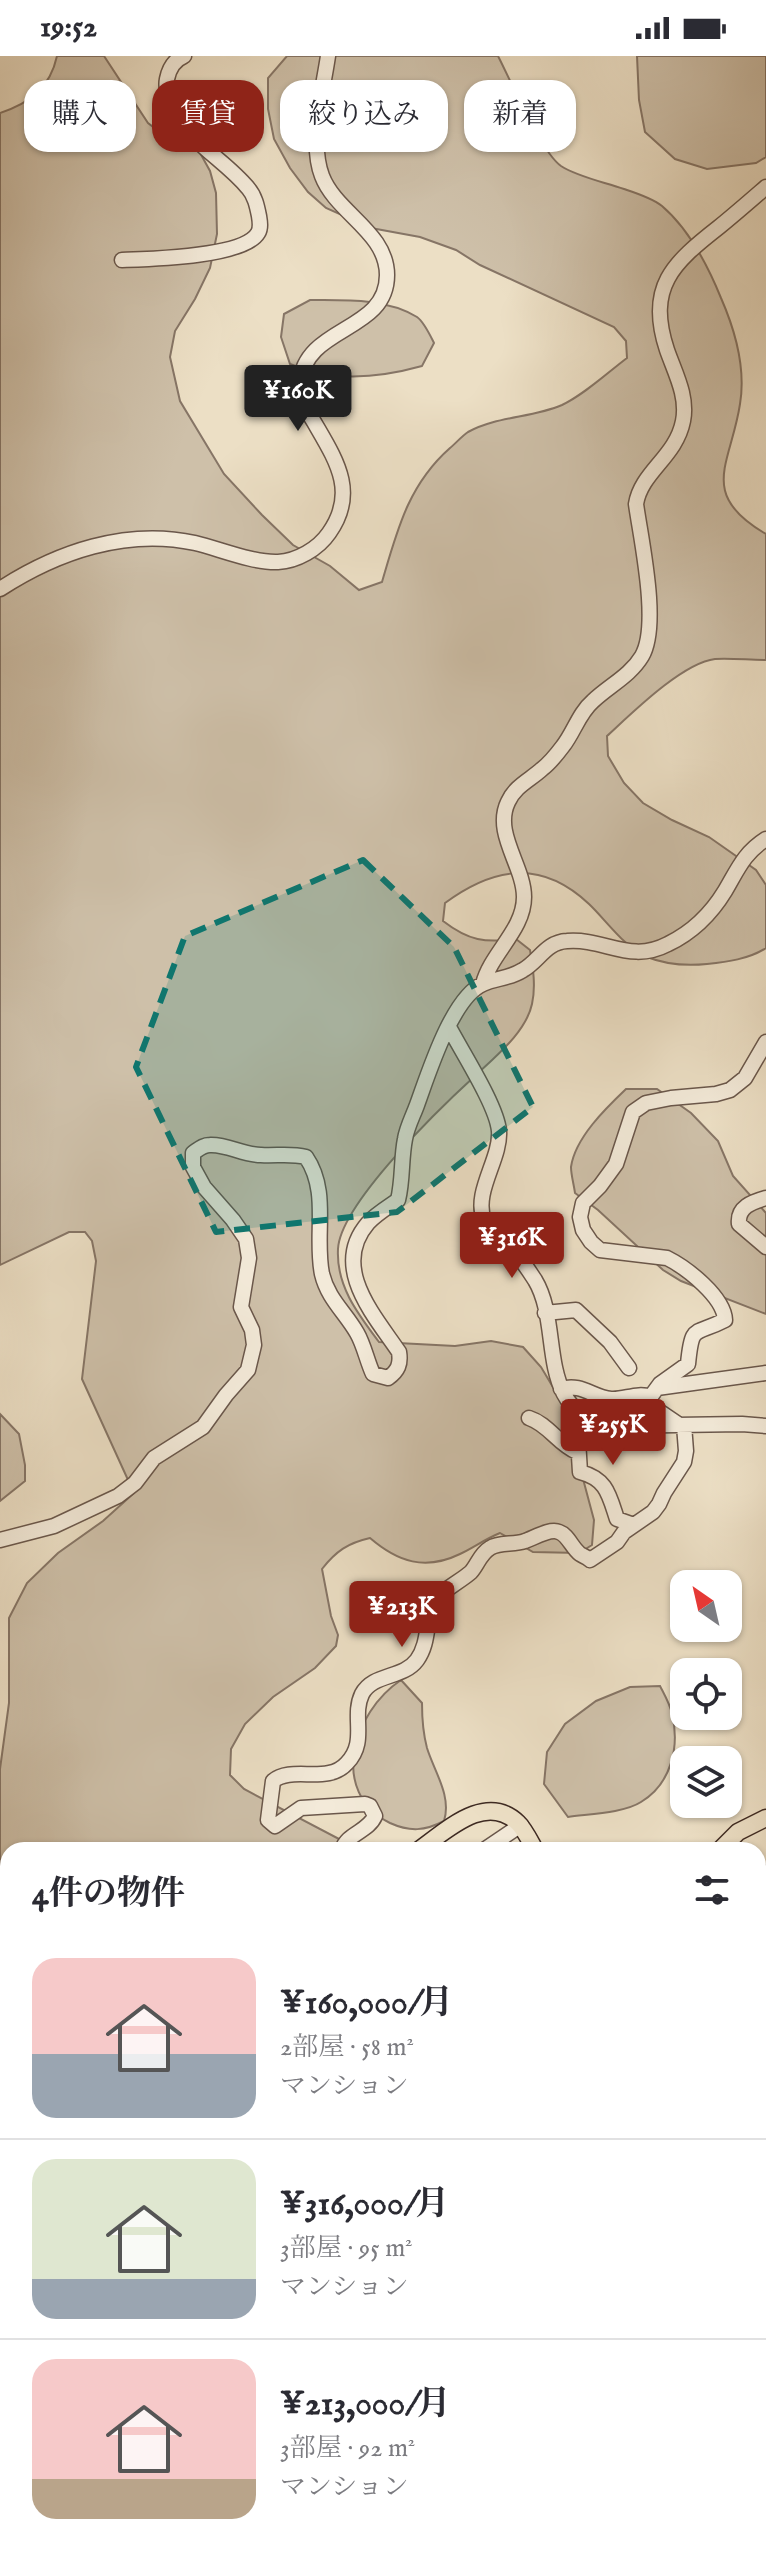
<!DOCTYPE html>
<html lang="ja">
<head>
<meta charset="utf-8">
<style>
  :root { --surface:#fff; --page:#f2f2f3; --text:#2b2b33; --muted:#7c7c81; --line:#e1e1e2; --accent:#8f2418 }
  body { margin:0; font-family:"IM FELL English","Noto Serif JP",serif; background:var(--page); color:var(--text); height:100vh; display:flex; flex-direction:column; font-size:30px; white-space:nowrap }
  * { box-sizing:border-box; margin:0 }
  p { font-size:26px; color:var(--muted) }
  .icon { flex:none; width:44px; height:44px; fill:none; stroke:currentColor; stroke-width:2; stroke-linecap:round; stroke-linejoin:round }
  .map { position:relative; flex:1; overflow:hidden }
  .drawer { position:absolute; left:0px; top:1786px; width:766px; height:712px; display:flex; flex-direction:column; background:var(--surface); border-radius:24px 24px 0 0; box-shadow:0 2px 6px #0004 }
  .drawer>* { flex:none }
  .banner { position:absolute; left:24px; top:24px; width:718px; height:72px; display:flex; gap:16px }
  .needle { width:52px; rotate:326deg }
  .buttons { position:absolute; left:670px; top:1514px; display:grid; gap:16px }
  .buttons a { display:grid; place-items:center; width:72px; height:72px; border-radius:16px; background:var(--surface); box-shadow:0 2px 6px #0004; font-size:40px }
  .price { position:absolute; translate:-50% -68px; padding:0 18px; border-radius:8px; background:var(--accent); color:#fff; font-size:26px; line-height:52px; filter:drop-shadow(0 2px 4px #0008) }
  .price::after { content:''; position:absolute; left:50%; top:48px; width:24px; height:18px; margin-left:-12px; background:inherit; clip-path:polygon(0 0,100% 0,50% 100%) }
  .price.current { background:#222; color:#fff }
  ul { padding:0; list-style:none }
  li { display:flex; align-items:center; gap:24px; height:200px; padding:0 32px }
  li+li { border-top:2px solid var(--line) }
  li span { display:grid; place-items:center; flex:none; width:224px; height:160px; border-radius:24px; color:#555 }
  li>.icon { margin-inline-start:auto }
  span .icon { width:96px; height:96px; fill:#fffc; stroke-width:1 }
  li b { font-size:34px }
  h2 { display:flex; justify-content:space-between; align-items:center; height:96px; padding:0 32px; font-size:34px }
  .tag { padding:0 28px; border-radius:24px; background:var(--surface); box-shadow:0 2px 6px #0004; font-size:28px; line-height:72px }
  .tag.current { background:var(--accent); color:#fff }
  .status { display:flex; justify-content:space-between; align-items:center; height:56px; padding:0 40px; background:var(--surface); direction:ltr }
  .status svg { height:22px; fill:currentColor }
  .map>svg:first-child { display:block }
  .green { fill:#cec0a9; stroke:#867566; stroke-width:2 }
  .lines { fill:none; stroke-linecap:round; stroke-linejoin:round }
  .river { stroke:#b1a18e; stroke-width:18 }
  .minor-casing { stroke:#6a574b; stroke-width:17 }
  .major-casing { stroke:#3e2a22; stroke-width:19 }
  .minor { stroke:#f3ead9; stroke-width:14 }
  .major { stroke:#ecdfc5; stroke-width:16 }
  .marked { fill:#0f766e; fill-opacity:0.2; stroke:#0f766e; stroke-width:6; stroke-dasharray:16 10; stroke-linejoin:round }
</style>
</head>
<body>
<div class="status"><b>19:52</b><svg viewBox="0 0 49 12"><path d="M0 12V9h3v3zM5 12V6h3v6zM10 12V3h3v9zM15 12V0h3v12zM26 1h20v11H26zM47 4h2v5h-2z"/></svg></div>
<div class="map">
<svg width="766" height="2498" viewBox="0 0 766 2498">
  <rect width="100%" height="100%" fill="#ecdfc5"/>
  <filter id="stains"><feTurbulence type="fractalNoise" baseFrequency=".0025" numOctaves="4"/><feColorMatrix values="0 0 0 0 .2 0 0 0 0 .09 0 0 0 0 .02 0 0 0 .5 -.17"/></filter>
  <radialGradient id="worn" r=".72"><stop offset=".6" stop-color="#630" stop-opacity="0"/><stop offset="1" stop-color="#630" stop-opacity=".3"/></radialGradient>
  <path class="green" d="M57,0H104L148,67L169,83L199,95L210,115L216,137L217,178L210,212L195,243L175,275L170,301L180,345L224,418L262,459L293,489L330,510L359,534L382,526C397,475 408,429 450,392C456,387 462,380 468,376C497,360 532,362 562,349C585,338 607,317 627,302L626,285L614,271L480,209L456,194L420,181L371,172L326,152L308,136L290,112L274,83L268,53V22L287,0H498C511,25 541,96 561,110C578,121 604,126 624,133C636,137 652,142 662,150C689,173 708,210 721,242C735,274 746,312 740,348C731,408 697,438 766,478V604C749,604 731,602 715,603C682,607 631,658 607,680L608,700L624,727L643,747L672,764L709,781L756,814L766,829V892C749,903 727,906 707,908C687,910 667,909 647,901C626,893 605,863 589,848C541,803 494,811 445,847L443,865C469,885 485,887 516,883L530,894C533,912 536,930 532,948C526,976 496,1000 476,1019C441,1051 340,1148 338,1193C336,1230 358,1258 379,1286L455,1290L491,1285L523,1291L541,1311L563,1348L594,1464L592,1489L579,1497L533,1496L500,1477C485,1483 473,1492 460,1498C425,1515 398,1506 370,1482C348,1487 336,1495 322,1513L331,1560L338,1579L336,1590L315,1612L273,1641L245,1668L231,1693L230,1719L244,1733L360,1794H8V2419L0,2423V1713L9,1647V1562L27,1527L58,1497L103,1465L134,1437L82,1323L96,1205L92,1185L85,1176H69L0,1209V57C30,47 50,32 57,0Z
    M637,0H766V101L756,107L707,113L675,103L645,76L639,44Z
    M310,244C344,244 387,242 417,261C424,266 430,279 434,287L422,310C379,322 333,327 290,308L281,281L284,258Z
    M626,1033H657L691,1057L718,1085L733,1120L766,1157V1258L681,1225L663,1214L598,1154L575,1137C574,1129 571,1119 571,1111C575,1082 606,1052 626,1033Z
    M0,1358L19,1378L25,1409V1425L0,1445Z
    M401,1624L422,1647C422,1662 423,1677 427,1692C434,1715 452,1740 444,1765C425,1775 410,1776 390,1767C328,1736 353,1656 401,1624Z
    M660,1630C664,1638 670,1648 672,1658C680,1691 671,1728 641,1746C624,1757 588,1758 568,1761L544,1728L547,1696L565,1668L596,1645L630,1631Z
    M758,1807L766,1809V1947L758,1949Z"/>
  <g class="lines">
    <path class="river" d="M758,1971L766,1965"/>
    <g class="minor-casing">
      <path id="minor" d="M122,204C149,203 244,201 258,177C261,172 260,166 259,160C257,150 255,140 248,132C224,103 190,88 173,52C169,43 165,33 167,23C169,13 174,4 184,0
        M0,533C57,496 126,472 195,487C220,493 253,507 278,506C297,505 318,493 329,477C358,436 336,404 314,366C307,355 299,341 300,327C305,269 387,277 387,219C387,176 336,157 322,120C309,87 323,34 328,0
        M483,928C491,897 524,874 524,841C524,810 493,777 508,746C515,730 530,724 542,713C550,707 557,698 563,690C574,676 579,657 593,645C610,629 630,620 642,600C660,569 641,484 636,448C641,416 676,401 683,365C688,340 675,317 667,294C646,231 673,207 719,171C735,158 751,144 766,131
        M449,971C462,996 497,1050 499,1075C501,1103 473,1136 484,1164C490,1181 510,1191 521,1204C526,1210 531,1218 535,1224C564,1272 533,1355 611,1370L742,1368L766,1370
        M766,1142C752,1146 737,1151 739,1168L766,1191
        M545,1257L576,1254L610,1286L629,1312
        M657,1332L766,1317
        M561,1333C582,1327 592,1341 611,1343C624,1344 638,1336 650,1341
        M529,1362C548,1368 558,1388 577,1396
        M590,1364L578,1384L580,1416C607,1423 609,1439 617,1463L634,1469
        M678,1368L650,1349L649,1343L660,1328L688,1308C692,1267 694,1280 725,1264C724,1241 687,1212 667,1202L600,1194L591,1186L583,1174L580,1161L583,1147L600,1130L616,1108L633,1056L646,1047L671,1042L716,1038L730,1034L745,1022L766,986
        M0,1484L54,1470L118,1440L135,1427L154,1402L203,1371L226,1339L248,1314L254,1289L252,1274L241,1251L249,1202L246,1183L233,1164L204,1131L193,1111V1097C199,1093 203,1089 210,1089C227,1088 243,1099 261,1099C277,1100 290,1097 306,1101C330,1136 314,1179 322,1218C328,1243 345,1256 357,1277C364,1289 367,1305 373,1318L388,1322C398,1315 401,1308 399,1296C374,1259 330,1211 368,1167C376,1158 388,1151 398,1144C403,1124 401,1103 405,1083C407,1071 413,1060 417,1049C428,1019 452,941 483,928C495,922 509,923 523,914C539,905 546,886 567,885C605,882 630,908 668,888C693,876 711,858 725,835C738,813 744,797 766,783
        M342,1794C347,1777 368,1776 375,1760L370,1750L365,1748L301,1752L275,1770L268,1764L273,1725C292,1709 328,1729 347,1707C368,1685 351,1661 362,1638C373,1617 403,1623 417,1604C430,1586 425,1564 434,1547C441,1534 460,1526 471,1516C478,1508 480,1498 490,1492C499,1486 514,1489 525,1485C534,1482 550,1472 559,1476C568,1479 572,1492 580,1498C583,1500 587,1501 590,1504L617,1486L624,1476L653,1456L659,1448L664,1437L684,1406L686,1395L684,1369
        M484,1794L521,1769
        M758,1935L766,1926
        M758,2069L766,2067
        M0,2080H6L8,2083
        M8,2113C6,2131 0,2165 8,2178
        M758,2260L766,2254
        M564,2490L567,2498
        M674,2490H677
        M758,2490L759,2498
        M454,2498L456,2490
        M616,2498L628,2490"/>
    </g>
    <g class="major-casing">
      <path id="major" d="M419,1794C447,1774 486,1736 518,1767C525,1774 530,1785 535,1794
        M720,1794L738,1776L766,1762
        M550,2490L558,2498"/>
    </g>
    <use href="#minor" class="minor"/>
    <use href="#major" class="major"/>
  </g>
  <path class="marked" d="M363,804L454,891L533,1051L397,1156L216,1176L136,1011L185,880Z"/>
  <rect width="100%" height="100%" filter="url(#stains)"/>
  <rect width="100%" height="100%" fill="url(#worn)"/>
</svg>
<div class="buttons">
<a><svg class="needle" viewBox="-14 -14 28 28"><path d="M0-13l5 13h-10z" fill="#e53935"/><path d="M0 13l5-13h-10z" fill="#7c7c81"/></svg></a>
<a><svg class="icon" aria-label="locate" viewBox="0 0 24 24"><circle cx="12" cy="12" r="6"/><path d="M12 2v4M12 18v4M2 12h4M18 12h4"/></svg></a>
<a><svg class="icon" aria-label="layers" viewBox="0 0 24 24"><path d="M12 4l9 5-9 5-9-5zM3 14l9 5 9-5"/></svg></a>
</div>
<b class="price current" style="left:298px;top:377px">¥160K</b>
<b class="price" style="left:512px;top:1224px">¥316K</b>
<b class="price" style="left:613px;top:1411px">¥255K</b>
<b class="price" style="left:402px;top:1593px">¥213K</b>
<div class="banner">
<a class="tag">購入</a>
<a class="tag current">賃貸</a>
<a class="tag">絞り込み</a>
<a class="tag">新着</a>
</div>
<section class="drawer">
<h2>4件の物件<svg class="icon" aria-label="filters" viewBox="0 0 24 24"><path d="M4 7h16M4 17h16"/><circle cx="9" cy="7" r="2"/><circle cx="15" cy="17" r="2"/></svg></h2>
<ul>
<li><span style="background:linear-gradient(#f6c9c9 60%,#9aa5b1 0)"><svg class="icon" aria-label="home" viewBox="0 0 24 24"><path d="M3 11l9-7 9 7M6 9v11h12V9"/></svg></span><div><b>¥160,000/月</b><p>2部屋 · 58 m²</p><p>マンション</p></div></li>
<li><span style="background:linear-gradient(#dfe7d0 75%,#9aa5b1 0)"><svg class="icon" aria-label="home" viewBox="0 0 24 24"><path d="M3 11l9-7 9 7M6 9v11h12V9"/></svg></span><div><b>¥316,000/月</b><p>3部屋 · 95 m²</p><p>マンション</p></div></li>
<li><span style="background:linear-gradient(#f6c9c9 75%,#b9a48a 0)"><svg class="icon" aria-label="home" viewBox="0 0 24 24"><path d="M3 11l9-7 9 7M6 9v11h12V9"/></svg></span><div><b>¥213,000/月</b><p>3部屋 · 92 m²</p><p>マンション</p></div></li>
</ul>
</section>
</div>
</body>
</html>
